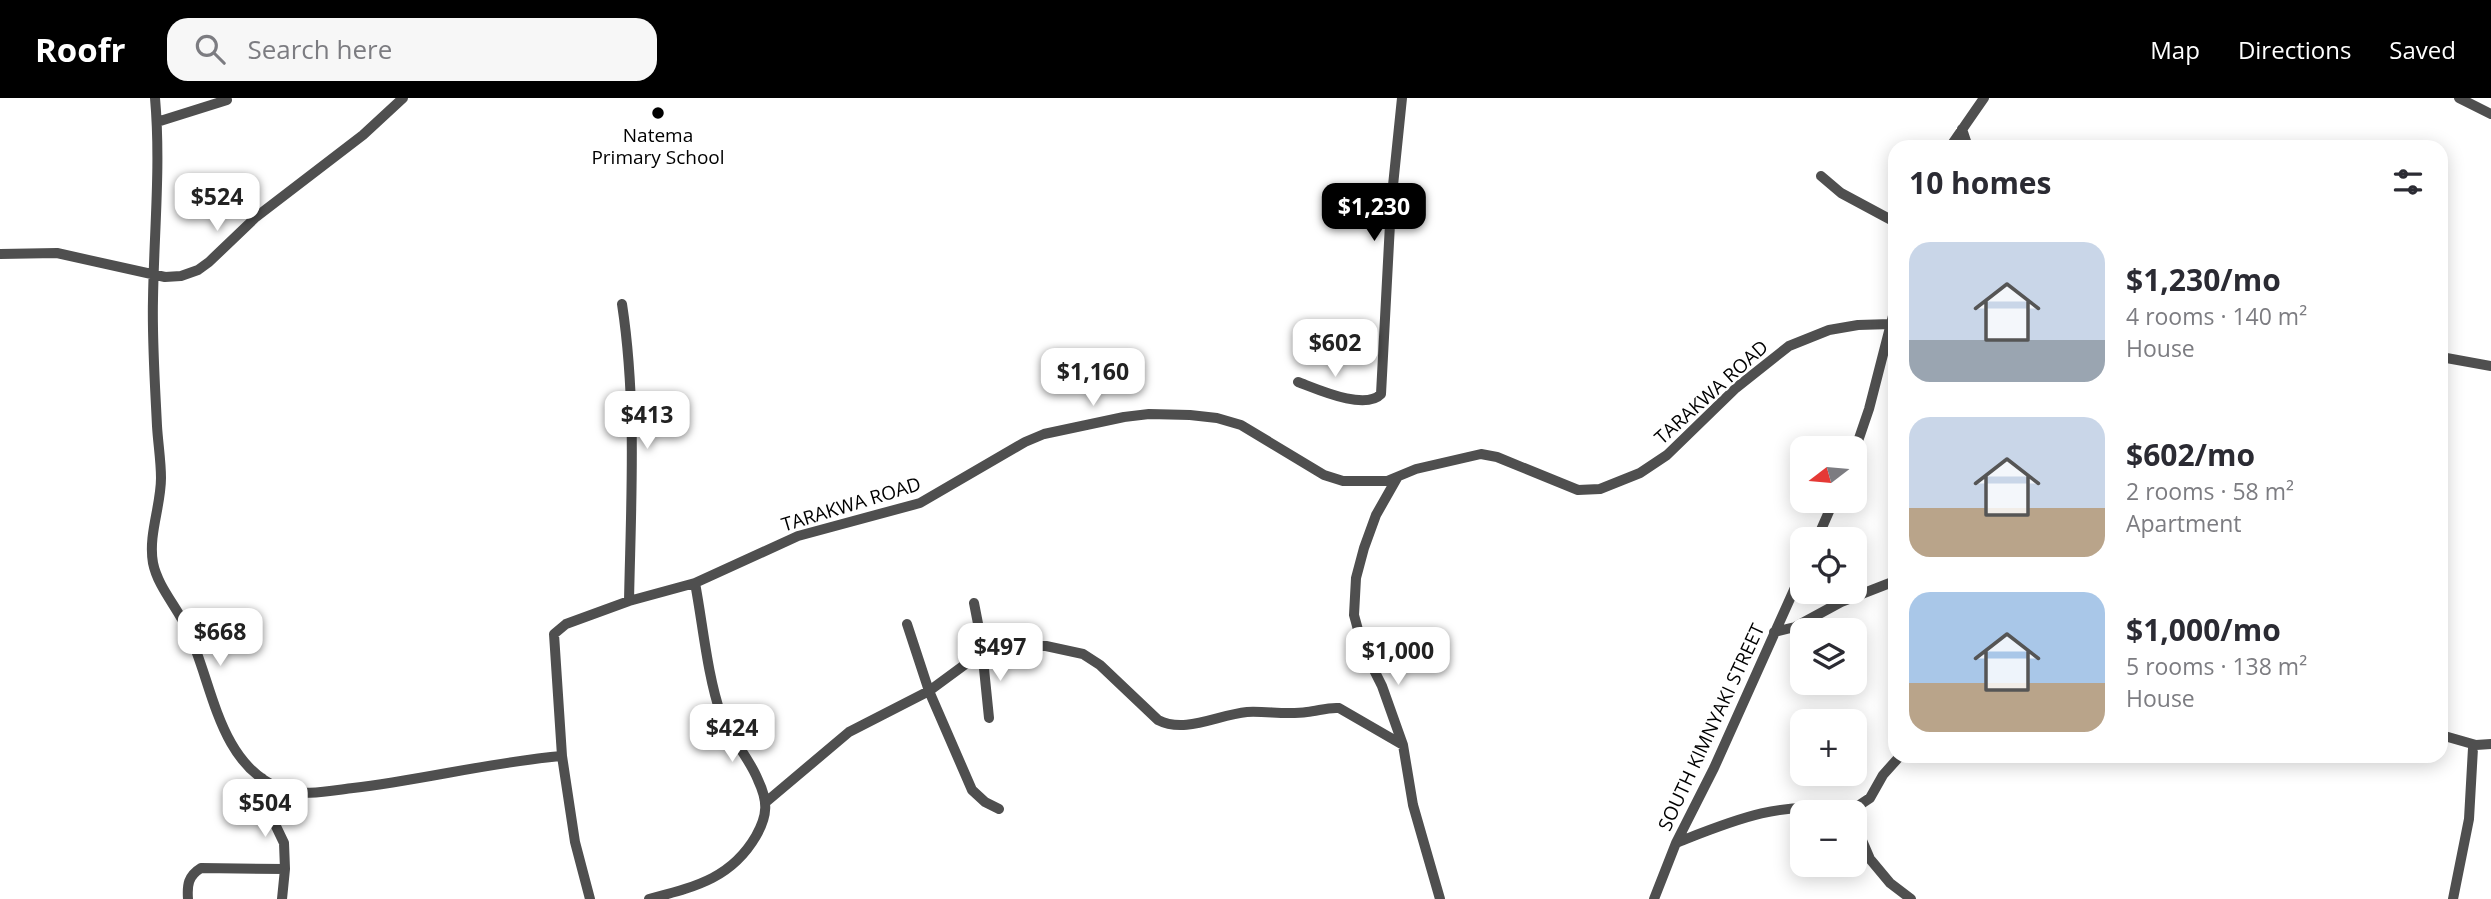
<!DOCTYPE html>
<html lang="en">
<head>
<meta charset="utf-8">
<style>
  :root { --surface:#fff; --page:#f7f7f7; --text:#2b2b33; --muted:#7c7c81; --accent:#000 }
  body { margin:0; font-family:"Open Sans",sans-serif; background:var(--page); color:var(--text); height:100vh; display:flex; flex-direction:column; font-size:26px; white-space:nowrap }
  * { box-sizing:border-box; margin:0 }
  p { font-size:23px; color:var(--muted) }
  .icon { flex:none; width:38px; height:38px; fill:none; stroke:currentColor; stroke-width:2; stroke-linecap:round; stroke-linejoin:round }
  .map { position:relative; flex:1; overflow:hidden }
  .side { position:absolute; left:1888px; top:42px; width:560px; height:623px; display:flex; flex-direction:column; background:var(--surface); border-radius:21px; box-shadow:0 4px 18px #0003 }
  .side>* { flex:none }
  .needle { width:46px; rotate:254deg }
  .controls { position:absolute; left:1790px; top:338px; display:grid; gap:14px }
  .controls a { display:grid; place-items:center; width:77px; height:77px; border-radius:14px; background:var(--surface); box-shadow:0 4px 18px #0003; font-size:35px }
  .price { position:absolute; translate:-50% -60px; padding:0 16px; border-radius:14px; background:#fff; color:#222; font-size:23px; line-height:46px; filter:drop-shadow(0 2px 4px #0008) }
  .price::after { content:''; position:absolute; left:50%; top:42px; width:21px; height:16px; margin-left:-10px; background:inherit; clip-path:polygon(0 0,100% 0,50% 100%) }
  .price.on { background:var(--accent); color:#fff }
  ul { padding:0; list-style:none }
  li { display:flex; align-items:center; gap:21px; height:175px; padding:0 21px }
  li span { display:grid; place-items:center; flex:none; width:196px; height:140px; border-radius:21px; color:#555 }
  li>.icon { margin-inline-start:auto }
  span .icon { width:84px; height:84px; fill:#fffc; stroke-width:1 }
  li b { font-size:30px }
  h2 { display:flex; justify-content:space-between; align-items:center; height:84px; padding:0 21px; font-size:30px }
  header { display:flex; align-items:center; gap:42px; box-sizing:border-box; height:98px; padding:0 35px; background:var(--accent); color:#fff }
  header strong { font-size:33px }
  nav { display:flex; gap:38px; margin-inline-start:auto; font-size:24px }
  .search { width:490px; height:63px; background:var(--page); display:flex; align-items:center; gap:18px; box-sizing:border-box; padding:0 24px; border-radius:21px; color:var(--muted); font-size:26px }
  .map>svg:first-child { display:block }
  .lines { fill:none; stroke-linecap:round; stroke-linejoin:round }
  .street { stroke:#4f4f4f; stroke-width:10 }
  .poi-dot { fill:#000; stroke:#fff; stroke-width:2.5 }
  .labels { text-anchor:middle; stroke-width:5; stroke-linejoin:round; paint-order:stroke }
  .poi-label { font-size:19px; fill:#000; stroke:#fff }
  .street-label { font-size:19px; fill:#000; stroke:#fff }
</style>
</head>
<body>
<header>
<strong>Roofr</strong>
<div class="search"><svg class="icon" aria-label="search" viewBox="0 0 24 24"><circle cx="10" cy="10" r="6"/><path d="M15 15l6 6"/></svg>Search here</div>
<nav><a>Map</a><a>Directions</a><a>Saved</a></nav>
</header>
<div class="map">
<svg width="2491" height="801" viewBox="0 0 2491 801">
  <rect width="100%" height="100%" fill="#fff"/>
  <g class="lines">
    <path class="street" d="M155,0C161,67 154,134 153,201C152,243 155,286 157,328C158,345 161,363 161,380C161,408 148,437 153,465C158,490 179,511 189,535C213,588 219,665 279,690C302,699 329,693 353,690C423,682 491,664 562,658
      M2459,0L2491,16
      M157,24L227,2
      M1962,31L1968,49
      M1950,49L1984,0
      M1821,78L1841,95L1895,124
      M0,156L57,155L165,179L181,178L198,172L209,164L256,119L363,37L403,0
      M622,206C637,304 631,404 629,503
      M2441,259L2491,268
      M1298,284C1317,291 1365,313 1381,296L1391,107L1402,0
      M1855,352L1869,311L1895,210
      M1397,380L1376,417L1364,450L1356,480L1354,517L1363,550L1382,588L1403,647L1413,707L1440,801
      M1817,441L1834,402
      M974,505L981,541L989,620
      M907,526L929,593L972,692L985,704L999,711
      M1774,534L1795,529L1841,504L1895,483
      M2441,637L2476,647L2491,646
      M262,680L273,722L284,745L285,771L282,801
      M766,704L849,634L929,593L982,554L1001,548H1046L1083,556L1100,567L1158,622C1185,636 1217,617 1247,614C1267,613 1287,617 1307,614C1318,613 1328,609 1339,610L1403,647
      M1849,714L1870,700L1883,677L1900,658
      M1855,726L1870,761L1890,785L1911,801
      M1676,745C1727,725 1784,700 1840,714
      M188,801C187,787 188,778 201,770L285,771
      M590,801L575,744L562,658L554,536L566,526L629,503L695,485L798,438L920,405L1025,344L1044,336L1124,319L1149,316L1190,317L1217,320L1241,327L1324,377L1343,383H1387L1416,371L1481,356L1497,359L1578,392L1600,391L1640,375L1667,357L1736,290L1789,248L1829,232L1858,227L1891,226
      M649,801C694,789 731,781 756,738C768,717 768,703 758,682C749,659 730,640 721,617C707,576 703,527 695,485
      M1654,801L1676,745L1714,670L1802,474
      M2453,801L2469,721L2473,650L2476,647"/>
  </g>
  <circle class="poi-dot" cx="658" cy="15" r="7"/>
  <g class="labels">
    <g class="poi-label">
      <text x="658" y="44">Natema<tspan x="658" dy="22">Primary School</tspan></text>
    </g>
    <g class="street-label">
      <text transform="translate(1711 294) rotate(-42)" y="7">TARAKWA ROAD</text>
      <text transform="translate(851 406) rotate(-17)" y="7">TARAKWA ROAD</text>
      <text transform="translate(1711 629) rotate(-65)" y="7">SOUTH KIMNYAKI STREET</text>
    </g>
  </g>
</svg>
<div class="controls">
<a><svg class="needle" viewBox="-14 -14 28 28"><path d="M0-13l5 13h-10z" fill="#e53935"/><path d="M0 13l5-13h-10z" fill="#7c7c81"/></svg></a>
<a><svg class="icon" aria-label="locate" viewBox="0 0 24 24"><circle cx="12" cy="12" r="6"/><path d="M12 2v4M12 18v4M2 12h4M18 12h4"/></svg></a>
<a><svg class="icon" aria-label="layers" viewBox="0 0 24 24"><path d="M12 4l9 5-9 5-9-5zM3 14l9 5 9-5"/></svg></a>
<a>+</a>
<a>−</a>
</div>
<b class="price" style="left:217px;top:135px">$524</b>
<b class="price on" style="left:1374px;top:145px">$1,230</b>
<b class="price" style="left:1335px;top:281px">$602</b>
<b class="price" style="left:1093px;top:310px">$1,160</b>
<b class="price" style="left:647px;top:353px">$413</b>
<b class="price" style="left:220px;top:570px">$668</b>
<b class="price" style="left:1000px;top:585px">$497</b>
<b class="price" style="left:1398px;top:589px">$1,000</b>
<b class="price" style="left:732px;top:666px">$424</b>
<b class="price" style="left:265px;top:741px">$504</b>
<section class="side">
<h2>10 homes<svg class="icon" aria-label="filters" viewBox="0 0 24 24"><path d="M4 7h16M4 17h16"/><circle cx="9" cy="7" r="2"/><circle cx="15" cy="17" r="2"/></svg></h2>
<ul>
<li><span style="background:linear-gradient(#c9d6e8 70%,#9aa5b1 0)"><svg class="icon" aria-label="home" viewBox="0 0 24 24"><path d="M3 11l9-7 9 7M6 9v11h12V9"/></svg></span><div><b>$1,230/mo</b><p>4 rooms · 140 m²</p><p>House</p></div></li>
<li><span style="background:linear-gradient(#c9d6e8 65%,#b9a48a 0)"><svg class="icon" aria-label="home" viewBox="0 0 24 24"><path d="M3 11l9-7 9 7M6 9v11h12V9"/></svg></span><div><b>$602/mo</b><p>2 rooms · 58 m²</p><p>Apartment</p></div></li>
<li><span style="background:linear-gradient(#a9c7e8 65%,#b9a48a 0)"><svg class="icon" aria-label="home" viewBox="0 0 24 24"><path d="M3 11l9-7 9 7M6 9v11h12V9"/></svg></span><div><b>$1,000/mo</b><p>5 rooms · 138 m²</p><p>House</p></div></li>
</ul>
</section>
</div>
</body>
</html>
